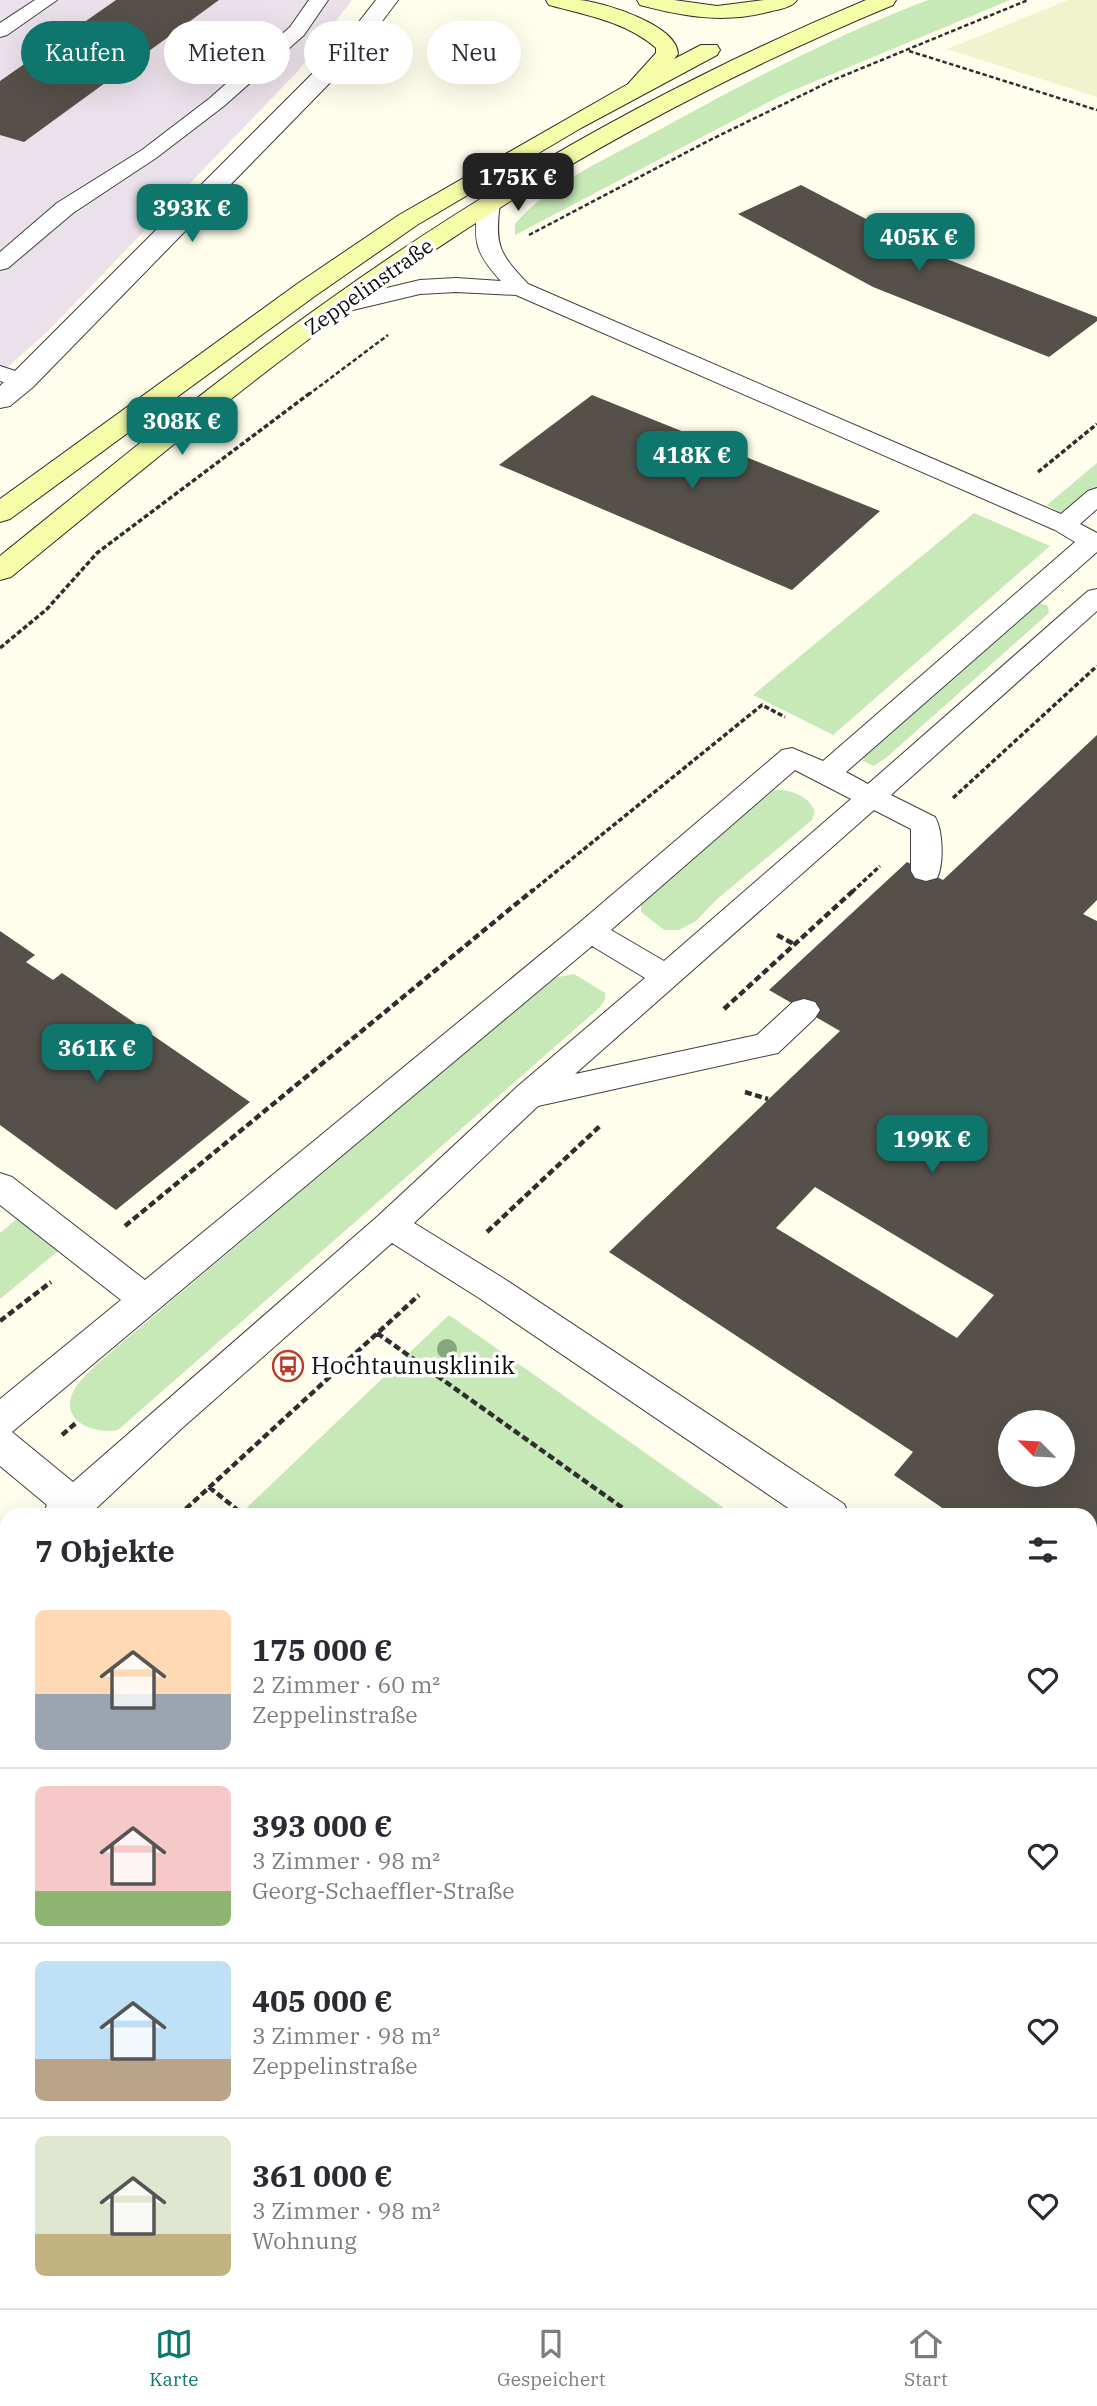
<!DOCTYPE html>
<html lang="de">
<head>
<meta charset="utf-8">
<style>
  :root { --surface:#fff; --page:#f2f2f3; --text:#2b2b33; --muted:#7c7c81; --line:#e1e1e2; --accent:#0f766e }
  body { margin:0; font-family:"IBM Plex Serif",serif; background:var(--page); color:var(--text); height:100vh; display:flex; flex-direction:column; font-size:26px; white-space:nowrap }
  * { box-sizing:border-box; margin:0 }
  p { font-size:23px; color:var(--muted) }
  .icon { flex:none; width:38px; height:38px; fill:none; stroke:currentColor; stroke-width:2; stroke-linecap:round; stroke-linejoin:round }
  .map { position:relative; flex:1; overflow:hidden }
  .panel { position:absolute; left:0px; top:1508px; width:1097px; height:800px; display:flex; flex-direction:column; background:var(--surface); border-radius:21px 21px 0 0; box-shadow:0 7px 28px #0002 }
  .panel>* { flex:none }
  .guide { position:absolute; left:21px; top:21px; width:700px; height:63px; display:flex; gap:14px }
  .needle { width:46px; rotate:294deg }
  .controls { position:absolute; left:998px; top:1410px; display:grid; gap:14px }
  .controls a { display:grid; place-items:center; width:77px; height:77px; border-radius:50%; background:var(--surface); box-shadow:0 7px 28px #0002; font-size:35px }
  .price { position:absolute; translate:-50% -60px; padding:0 16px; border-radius:14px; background:var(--accent); color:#fff; font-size:23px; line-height:46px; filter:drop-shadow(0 2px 4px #0008) }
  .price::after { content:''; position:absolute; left:50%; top:42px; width:21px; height:16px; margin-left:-10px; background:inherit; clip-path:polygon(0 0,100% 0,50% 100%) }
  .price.selected { background:#222; color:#fff }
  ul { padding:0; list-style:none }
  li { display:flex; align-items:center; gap:21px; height:175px; padding:0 35px }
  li+li { border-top:2px solid var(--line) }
  li span { display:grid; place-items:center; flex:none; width:196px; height:140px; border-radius:10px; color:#555 }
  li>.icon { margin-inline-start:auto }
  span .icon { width:84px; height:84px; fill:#fffc; stroke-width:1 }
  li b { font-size:30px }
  h2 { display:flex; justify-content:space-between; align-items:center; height:84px; padding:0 35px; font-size:30px }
  .chip { padding:0 24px; border-radius:32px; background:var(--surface); box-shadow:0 7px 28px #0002; font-size:24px; line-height:63px }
  .chip.selected { background:var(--accent); color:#fff }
  .dock { display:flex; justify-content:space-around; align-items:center; height:98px; border-top:2px solid var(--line); background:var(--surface); font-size:19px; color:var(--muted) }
  .dock a { display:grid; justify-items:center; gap:4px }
  .dock .selected { color:var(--accent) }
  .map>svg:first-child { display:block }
  .industrial { fill:#ebe1ea }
  .farmland { fill:#f0f4ce }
  .green { fill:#c7e8b7 }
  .building { fill:#555049; fill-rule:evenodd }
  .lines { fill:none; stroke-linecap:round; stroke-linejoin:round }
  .lane-casing { stroke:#404040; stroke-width:2 }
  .street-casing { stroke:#404040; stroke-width:2 }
  .secondary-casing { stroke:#2f2f2f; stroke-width:2 }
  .path-far3 { stroke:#2f2f2f; stroke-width:2.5; stroke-dasharray:4.5 2.5; stroke-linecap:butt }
  .path-far2 { stroke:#2f2f2f; stroke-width:3.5; stroke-dasharray:5 2.5; stroke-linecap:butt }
  .path-far1 { stroke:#2f2f2f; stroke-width:4.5; stroke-dasharray:7 3.5; stroke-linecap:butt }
  .path { stroke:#2f2f2f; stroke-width:5; stroke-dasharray:9 4.5; stroke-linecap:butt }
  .lane { fill:#fff; fill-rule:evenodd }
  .street { fill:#fff; fill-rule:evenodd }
  .secondary { fill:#f6fda9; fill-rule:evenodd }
  .tree { fill:#84a87c }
  .labels { text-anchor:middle; stroke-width:7; stroke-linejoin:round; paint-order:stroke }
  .far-street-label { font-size:21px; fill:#0d0d0d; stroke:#fff }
  .poi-label { font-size:24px; fill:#0d0d0d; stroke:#fff; text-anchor:start }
</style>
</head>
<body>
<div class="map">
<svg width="1097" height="2308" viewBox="0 0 1097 2308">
  <rect width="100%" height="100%" fill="#fffeed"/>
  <path class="industrial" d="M0,0H352L298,71L49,330L0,374Z"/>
  <path class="farmland" d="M1068,0H1097V97L947,49Z"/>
  <path class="green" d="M928,0H1010L782,95L515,235V224C549,184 602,161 648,136C739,86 831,37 928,0Z
    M1097,463V487L1067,513L1060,512L1047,505Z
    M974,513L1050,546L833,735L753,695Z
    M1040,603L1048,606L1049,613L887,757L874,766L863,761L864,756L1034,606Z
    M774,790C790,789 808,795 815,811L812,820L716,900L696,921L679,930H664L641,912V905L645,897Z
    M574,974L605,993V1000L599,1008L118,1430C97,1434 61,1424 72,1394C77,1382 88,1373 97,1364L553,978Z
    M19,1217L64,1246L0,1299V1233Z
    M449,1315L734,1515H239Z"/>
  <path class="building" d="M116,0H219L24,142L0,135V81Z
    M801,185L931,253L1097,317V321L1049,357L873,287L738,214Z
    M592,395L880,511L792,590L499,465Z
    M1097,735V900L1083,914L1097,921V1611L1090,1607V1516H954L894,1475L913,1452L609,1252L840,1031L769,990L907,862L943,880ZM815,1187L994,1295L957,1338L776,1228ZM1010,1423H1062V1475H1010Z
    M0,931L35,955L26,962L53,980L62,973L250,1102L116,1210L0,1125Z
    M7,1746V2192L0,2184V1753Z
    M114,2301H629L624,2308H120Z"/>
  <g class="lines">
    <g class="lane-casing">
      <path id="lane" d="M35,0H57L7,35L0,37V23Z
        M309,0H328L304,35L224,106L156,158L73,213L8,268L0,270V252L57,203L142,150L210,98L290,27Z
        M489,198L497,199L500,204C494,246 500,254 528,284L1061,514L1088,491L1097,488V509L1080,524L1097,533V552L846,772L868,784L1088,591L1097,589V611L891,795L935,817C943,830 944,865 937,878L926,881L915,878L911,871V829L874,810L575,1074L757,1035L793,1002L804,999L815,1002L820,1010L815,1018L778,1053L538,1106L414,1223L503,1278L844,1504L850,1516H800L479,1298L392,1243L181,1429L88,1516H42L47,1505L0,1466V1399L121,1300L0,1205V1173L12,1177L145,1280L579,923L782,750L792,748L823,761L1075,542L1055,530L516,295L456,292L420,294L336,314L328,312L325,307L328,302L420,280L456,278L501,281C475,253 473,241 478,204L481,199ZM795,770L851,799L664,961L611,930ZM592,946L645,978L518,1086L378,1216L73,1482L12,1432Z
        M0,366L31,376L35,381L31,386L23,388L0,381Z
        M7,1543V1580L0,1583V1546Z
        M1090,1647L1097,1650V1727L1090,1730Z"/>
    </g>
    <g class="street-casing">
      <path id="street" d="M376,0H398L357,55L33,387L10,406L0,408V386L341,45Z"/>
    </g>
    <g class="secondary-casing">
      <path id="secondary" d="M546,0C557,0 568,0 579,0C603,2 678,25 678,54L674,59L701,45H717L720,50L717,55L581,128L417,225L315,296L10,519L0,522V499L297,284L399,215L628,84L656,53V48C627,22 586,15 549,5Z
        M637,0H674L717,6L764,0H797C792,7 781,9 772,11C726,24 686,17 640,5Z
        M866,0H896L893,5C698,86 514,189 343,314C229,397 120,488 11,577L0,580V556C107,470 214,381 326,302C495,181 675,80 866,0Z"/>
    </g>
    <path class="path-far3" d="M909,51L1097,110
      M529,235L710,140L833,80L1028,0
      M308,395L388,335"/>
    <path class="path-far2" d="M1038,472L1097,424
      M0,648L47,609L97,553L310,393
      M953,798L1097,666
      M531,892L762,705L785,717
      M852,892L880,866"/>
    <path class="path-far1" d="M777,935L794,944
      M724,1009L854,890
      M745,1092L768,1099
      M125,1226L533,890
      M487,1232L601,1125
      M0,1321L51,1282
      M377,1333L634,1516
      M62,1435L77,1422
      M209,1487L245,1516
      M178,1516L419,1295"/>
    <path class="path" d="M0,1679L7,1673
      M836,2301L844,2308
      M641,2308L646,2301"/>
    <use href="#lane" class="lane"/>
    <use href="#street" class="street"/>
    <use href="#secondary" class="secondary"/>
  </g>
  <circle class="tree" cx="447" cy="1349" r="10"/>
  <defs>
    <g id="bus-ring" transform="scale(1.575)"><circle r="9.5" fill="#fff" stroke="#b93d28" stroke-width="1.5"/><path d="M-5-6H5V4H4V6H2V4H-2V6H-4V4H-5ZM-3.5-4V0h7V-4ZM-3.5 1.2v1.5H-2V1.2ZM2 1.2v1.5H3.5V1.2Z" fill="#b93d28"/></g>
  </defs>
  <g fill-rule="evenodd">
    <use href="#bus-ring" x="288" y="1366"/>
  </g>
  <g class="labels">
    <g class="far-street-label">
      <text transform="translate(369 287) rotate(-35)" y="7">Zeppelinstraße</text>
    </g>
    <g class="poi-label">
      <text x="311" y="1374">Hochtaunusklinik</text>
    </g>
  </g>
</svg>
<div class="controls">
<a><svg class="needle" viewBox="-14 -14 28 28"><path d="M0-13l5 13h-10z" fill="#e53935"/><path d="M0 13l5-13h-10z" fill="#7c7c81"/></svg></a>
</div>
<b class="price selected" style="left:518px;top:213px">175K €</b>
<b class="price" style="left:192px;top:244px">393K €</b>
<b class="price" style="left:919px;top:273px">405K €</b>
<b class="price" style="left:182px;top:457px">308K €</b>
<b class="price" style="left:692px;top:491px">418K €</b>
<b class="price" style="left:97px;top:1084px">361K €</b>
<b class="price" style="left:932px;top:1175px">199K €</b>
<div class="guide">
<a class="chip selected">Kaufen</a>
<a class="chip">Mieten</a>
<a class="chip">Filter</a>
<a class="chip">Neu</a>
</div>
<section class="panel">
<h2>7 Objekte<svg class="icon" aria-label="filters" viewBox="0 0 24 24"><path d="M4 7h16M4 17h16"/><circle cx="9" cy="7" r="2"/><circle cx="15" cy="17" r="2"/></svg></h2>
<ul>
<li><span style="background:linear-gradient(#ffd9b3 60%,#9aa5b1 0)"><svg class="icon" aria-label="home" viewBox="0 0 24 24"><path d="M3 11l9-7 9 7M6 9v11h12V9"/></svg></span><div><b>175 000 €</b><p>2 Zimmer · 60 m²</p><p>Zeppelinstraße</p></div><svg class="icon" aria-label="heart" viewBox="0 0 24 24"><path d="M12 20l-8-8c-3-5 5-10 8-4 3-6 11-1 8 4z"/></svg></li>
<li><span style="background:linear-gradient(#f6c9c9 75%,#8fb573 0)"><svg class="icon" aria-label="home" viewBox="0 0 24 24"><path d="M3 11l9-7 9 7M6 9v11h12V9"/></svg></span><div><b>393 000 €</b><p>3 Zimmer · 98 m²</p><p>Georg-Schaeffler-Straße</p></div><svg class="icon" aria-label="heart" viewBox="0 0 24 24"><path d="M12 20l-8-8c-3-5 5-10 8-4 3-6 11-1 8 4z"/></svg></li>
<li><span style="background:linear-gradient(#bfe0f5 70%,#b9a48a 0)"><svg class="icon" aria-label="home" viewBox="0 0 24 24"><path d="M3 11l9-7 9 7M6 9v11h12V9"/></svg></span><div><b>405 000 €</b><p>3 Zimmer · 98 m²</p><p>Zeppelinstraße</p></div><svg class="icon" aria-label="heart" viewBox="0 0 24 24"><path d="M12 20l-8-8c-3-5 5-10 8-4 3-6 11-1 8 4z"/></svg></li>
<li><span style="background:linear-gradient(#dfe7d0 70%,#c2b280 0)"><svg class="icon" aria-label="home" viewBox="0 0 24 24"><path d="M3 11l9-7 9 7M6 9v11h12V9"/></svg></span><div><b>361 000 €</b><p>3 Zimmer · 98 m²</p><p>Wohnung</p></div><svg class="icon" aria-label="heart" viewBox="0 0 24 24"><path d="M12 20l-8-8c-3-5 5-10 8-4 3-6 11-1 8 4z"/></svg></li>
</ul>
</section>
</div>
<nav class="dock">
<a class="selected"><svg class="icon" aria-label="map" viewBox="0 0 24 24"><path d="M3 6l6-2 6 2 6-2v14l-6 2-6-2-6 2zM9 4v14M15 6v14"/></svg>Karte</a>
<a><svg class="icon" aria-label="saved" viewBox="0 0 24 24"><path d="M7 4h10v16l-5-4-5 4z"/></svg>Gespeichert</a>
<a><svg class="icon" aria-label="home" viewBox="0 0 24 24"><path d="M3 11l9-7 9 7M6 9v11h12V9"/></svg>Start</a>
</nav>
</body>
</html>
